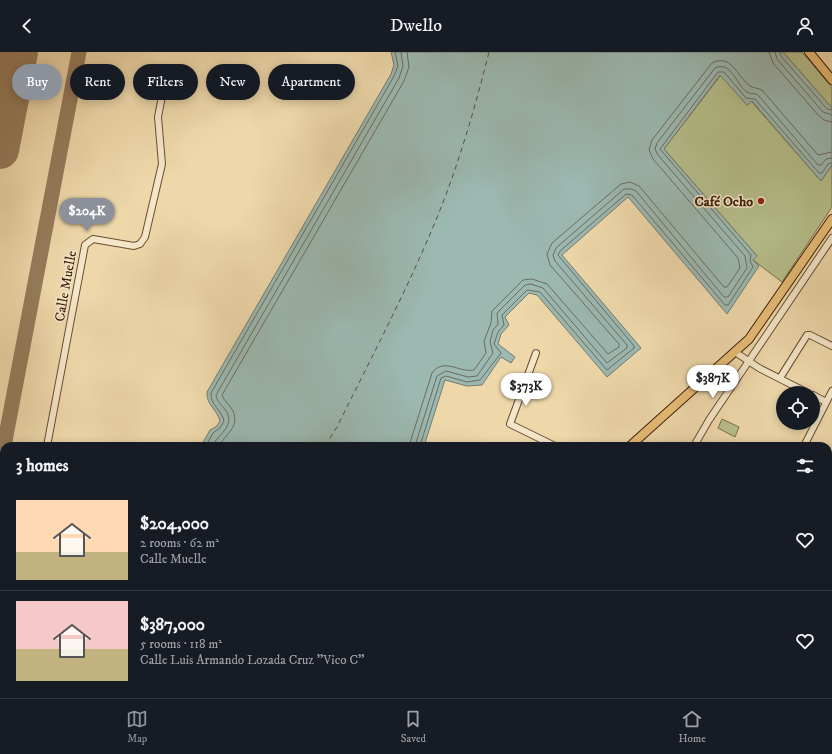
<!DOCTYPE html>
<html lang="en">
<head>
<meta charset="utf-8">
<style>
  :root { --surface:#171b24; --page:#242831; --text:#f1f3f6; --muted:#9ea1a6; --line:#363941; --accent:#8c9099 }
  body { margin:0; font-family:"IM FELL DW Pica",serif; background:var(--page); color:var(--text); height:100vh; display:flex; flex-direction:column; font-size:15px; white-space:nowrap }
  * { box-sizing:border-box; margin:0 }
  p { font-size:13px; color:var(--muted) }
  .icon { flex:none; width:22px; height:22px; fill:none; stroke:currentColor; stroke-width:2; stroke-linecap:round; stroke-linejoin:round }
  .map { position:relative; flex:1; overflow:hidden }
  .details { position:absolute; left:0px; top:390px; width:832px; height:256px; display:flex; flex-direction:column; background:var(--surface); border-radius:12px 12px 0 0; box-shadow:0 2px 10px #0003 }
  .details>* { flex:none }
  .top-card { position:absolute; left:12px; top:12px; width:400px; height:36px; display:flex; gap:8px }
  .buttons { position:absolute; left:776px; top:334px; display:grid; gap:8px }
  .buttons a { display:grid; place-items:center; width:44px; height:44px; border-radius:50%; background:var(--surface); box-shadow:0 2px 10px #0003; font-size:20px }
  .price { position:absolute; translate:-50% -34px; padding:0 9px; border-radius:14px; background:#fff; color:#222; font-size:13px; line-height:26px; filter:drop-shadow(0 1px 2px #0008) }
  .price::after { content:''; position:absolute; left:50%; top:24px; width:12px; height:9px; margin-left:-6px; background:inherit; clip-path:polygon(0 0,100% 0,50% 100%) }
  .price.on { background:var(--accent); color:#fff }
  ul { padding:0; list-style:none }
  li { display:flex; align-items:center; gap:12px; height:100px; padding:0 16px }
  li+li { border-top:1px solid var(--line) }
  li span { display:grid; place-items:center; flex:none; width:112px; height:80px; border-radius:0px; color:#555 }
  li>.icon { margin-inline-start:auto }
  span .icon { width:48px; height:48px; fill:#fffc; stroke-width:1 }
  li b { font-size:17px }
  h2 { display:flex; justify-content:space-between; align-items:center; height:48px; padding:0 16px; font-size:17px }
  .pill { padding:0 14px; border-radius:18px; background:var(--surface); box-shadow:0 2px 10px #0003; font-size:14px; line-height:36px }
  .pill.on { background:var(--accent); color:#fff }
  header { display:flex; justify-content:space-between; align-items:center; height:52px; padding:0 16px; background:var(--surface); font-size:18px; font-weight:600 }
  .menu { display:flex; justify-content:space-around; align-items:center; height:56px; border-top:1px solid var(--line); background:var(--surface); font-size:11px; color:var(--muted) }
  .menu a { display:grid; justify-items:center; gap:2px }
  .menu .on { color:var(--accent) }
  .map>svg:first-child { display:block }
  .green { fill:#b5bf8b; stroke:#7a6f4c }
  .water { fill:#9bb8b1; stroke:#767b6f }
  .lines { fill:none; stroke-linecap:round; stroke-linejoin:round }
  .shore { stroke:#6c6c5f; stroke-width:1 }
  .ferry { stroke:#5a4d3e; stroke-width:1; stroke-dasharray:5 4; stroke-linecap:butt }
  .taxiway { stroke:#967c5c; stroke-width:15 }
  .runway { stroke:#967c5c; stroke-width:38 }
  .minor-casing { stroke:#6a4d34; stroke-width:8 }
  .major-casing { stroke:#3e1f0d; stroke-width:10 }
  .minor { stroke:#f4e6c8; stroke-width:6 }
  .major { stroke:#e7bc75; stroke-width:8 }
  .poi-dot { fill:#8f2418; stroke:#f4e6c8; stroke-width:1.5 }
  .labels { text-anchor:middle; stroke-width:3; stroke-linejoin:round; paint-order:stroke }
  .poi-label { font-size:14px; font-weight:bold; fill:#3e1f0d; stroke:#f4e6c8; text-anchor:end }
  .street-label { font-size:14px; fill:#3e1f0d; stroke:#f4e6c8 }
</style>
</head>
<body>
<header><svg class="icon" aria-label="back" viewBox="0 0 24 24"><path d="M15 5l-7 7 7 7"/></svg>Dwello<svg class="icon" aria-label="person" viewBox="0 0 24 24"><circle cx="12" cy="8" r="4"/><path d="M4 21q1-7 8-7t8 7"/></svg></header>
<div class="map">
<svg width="832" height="646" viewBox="0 0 832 646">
  <rect width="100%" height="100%" fill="#eed8aa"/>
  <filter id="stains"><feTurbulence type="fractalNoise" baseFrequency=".005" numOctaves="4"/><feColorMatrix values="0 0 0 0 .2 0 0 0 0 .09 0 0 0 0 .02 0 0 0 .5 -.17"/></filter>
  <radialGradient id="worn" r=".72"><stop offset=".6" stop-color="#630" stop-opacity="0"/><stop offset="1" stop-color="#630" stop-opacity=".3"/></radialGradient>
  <path class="green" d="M783,0H802L832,35V56Z
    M721,23L747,53L751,49L821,129L832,113V155L782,230L753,208L757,204L664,97Z
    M722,367L739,375L735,385L718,376Z
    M832,596V643L829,646H796L798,642H828V601Z"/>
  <path class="water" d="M391,0H783L832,56V113L821,129L752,49L747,53L720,23L664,97L757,204L753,208L759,214L727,262L628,145L562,203L641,296L607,325L537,243L529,241L505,265L509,273L501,282L498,292L515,305L511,311L501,305L482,333L467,334L445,328L424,394H201L210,378L217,374L220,369C217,357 206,353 207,340L391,22L394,13Z
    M103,642H344L342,646H101Z"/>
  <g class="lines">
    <path class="shore" d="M769,0L773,11L819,64L824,68L832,70
      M775,0L777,7L823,60L832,63
      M780,0L781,4L827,57L832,58
      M206,394L213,381L220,376L224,369C222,358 210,353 211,341L394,24L398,14L395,0
      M212,394C218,383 236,373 226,359C222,353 217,350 216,343L399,26L403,14L401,0
      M219,394C225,382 240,376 233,359C230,353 224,349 222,343L404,29L409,15L407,0
      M409,394L432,321C444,305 459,321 474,318L486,301L484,289L491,271L492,259L523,228L532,227L547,232L608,302L619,295V292L550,213L547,202L552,191L621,132L630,130L639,134L724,235H727L740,216L738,206L653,107L649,98L652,88L712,11C732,1 737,25 750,34C753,36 758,36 762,38L818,103L832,100
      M415,394L437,324L446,319L468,325L477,324L493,301L490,290L493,278L498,272L497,261L525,233L531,232L543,236L607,311L627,296V293L555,209L553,203L556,196L624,137H631L636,139L724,245H728L747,216L745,204L658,103L655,97L657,91L715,16C733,8 737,37 749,41C752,42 754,41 758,43L818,113H821L826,107L832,106
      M420,394L441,326L446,324L467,330L480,328L501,301L494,292L498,280L504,273L502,263L527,238L540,240L607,318L634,296V294L558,203L560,199L626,142L632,143L725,253H728L753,215L750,209L751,203L660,97L718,20H724L746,46L755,47L819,121H822L828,112L832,111"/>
    <path class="ferry" d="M325,394L337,375C373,302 412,229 442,153C461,104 476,52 489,0"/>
    <path class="taxiway" d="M4,394L79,0
      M0,417L4,395"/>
    <path class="runway" d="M0,98L19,0"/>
    <g class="minor-casing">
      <path id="minor" d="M735,300L759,316L808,341
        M536,301L510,372L555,394
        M780,326L807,283H810L832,294
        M813,343L826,350
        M47,394L85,193L93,187L134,194L140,192L145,185L162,112L158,65L167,18
        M694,394L709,368L832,186
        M804,394L832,339
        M0,634L4,613
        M442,642L449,646
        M429,646L430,642
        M592,646L594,642
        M659,646L661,642"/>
    </g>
    <g class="major-casing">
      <path id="major" d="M809,0L832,28
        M630,394L749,287L832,167
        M828,442L832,436
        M828,595L832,591
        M482,646L483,642
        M729,646L731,642
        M791,646L793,642"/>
    </g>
    <use href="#minor" class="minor"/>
    <use href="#major" class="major"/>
  </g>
  <circle class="poi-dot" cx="761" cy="149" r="4"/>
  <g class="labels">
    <g class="poi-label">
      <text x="753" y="154">Café Ocho</text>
    </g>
    <g class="street-label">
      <text transform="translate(65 234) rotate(-80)" y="5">Calle Muelle</text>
    </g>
  </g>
  <rect width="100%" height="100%" filter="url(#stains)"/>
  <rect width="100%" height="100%" fill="url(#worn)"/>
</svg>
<div class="buttons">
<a><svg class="icon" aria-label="locate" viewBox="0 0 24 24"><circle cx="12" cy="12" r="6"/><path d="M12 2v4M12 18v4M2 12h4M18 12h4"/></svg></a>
</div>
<b class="price on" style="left:87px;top:180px">$204K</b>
<b class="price" style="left:713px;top:347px">$387K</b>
<b class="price" style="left:526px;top:355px">$373K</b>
<div class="top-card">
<a class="pill on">Buy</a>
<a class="pill">Rent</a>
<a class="pill">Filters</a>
<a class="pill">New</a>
<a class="pill">Apartment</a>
</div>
<section class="details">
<h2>3 homes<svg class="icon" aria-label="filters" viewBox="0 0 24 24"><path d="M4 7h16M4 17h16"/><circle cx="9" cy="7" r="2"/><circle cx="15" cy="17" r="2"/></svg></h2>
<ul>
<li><span style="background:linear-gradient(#ffd9b3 65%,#c2b280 0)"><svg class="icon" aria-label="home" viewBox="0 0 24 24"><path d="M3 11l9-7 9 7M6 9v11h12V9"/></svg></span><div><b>$204,000</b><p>2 rooms · 62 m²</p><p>Calle Muelle</p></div><svg class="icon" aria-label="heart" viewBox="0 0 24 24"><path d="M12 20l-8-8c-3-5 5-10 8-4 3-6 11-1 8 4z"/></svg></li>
<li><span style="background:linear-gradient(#f6c9c9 60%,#c2b280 0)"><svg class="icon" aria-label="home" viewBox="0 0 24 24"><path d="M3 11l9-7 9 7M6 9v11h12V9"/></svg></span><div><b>$387,000</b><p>5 rooms · 118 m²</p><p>Calle Luis Armando Lozada Cruz &quot;Vico C&quot;</p></div><svg class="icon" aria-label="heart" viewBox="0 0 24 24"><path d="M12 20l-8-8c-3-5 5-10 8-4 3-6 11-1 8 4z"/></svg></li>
</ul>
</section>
</div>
<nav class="menu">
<a class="on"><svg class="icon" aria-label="map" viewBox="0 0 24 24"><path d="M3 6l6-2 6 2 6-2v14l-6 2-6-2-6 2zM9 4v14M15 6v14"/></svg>Map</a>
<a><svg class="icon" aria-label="saved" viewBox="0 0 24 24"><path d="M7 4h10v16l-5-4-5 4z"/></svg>Saved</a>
<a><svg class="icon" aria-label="home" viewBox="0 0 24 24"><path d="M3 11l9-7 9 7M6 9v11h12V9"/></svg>Home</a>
</nav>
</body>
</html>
